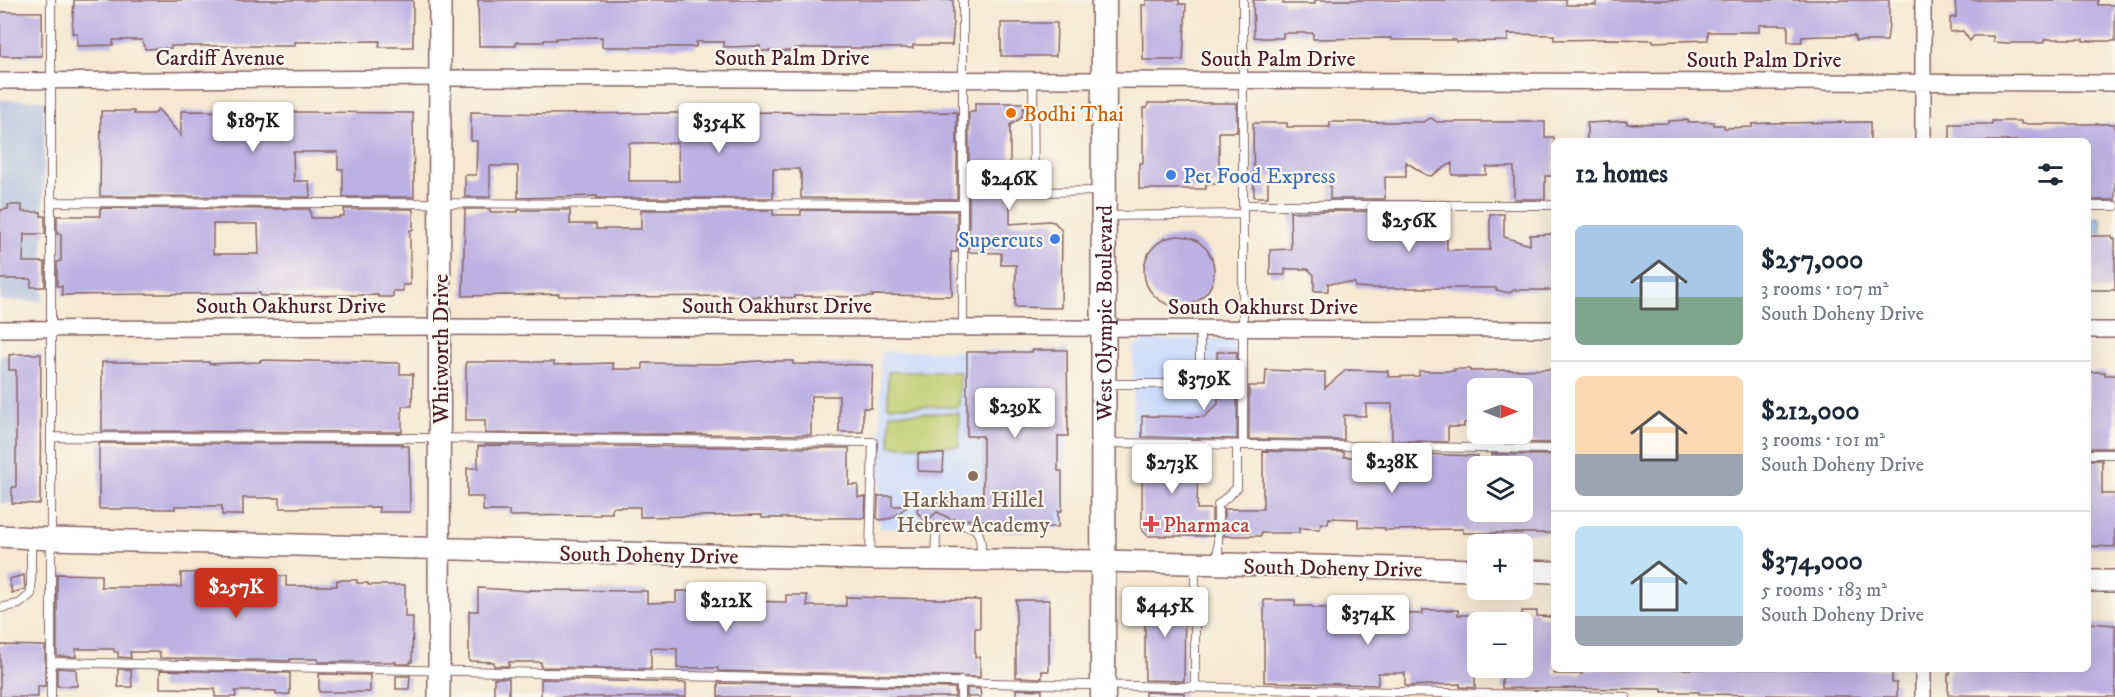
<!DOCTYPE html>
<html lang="en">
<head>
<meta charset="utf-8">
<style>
  :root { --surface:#fff; --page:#f2f2f3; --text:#1f2937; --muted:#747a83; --line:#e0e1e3; --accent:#c8321e }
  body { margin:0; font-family:"IM FELL DW Pica",serif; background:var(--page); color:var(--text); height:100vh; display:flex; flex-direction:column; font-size:22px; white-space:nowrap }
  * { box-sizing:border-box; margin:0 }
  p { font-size:20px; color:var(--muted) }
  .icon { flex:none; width:33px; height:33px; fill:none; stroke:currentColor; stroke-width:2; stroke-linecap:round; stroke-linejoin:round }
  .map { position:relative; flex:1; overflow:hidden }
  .drawer { position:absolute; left:1551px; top:138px; width:540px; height:534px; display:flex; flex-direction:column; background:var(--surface); border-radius:9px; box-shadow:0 6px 24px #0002 }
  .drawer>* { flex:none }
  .needle { width:39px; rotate:90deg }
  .fabs { position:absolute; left:1467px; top:378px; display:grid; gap:12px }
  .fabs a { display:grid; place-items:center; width:66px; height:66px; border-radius:9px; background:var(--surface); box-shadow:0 6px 24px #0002; font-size:30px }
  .price { position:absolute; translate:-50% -51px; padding:0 14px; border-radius:6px; background:#fff; color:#222; font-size:20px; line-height:39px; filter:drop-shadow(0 2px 3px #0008) }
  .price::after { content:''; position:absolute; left:50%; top:36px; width:18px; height:14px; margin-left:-9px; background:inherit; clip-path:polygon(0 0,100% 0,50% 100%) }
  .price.current { background:var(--accent); color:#fff }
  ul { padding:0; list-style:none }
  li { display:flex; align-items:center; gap:18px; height:150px; padding:0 24px }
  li+li { border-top:2px solid var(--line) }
  li span { display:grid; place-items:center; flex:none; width:168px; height:120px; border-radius:9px; color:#555 }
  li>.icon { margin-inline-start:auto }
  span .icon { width:72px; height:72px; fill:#fffc; stroke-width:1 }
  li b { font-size:26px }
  h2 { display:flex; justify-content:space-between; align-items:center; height:72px; padding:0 24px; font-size:26px }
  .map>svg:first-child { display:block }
  .built { fill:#ccdbfa }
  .industrial { fill:#b8c5de }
  .green { fill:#bece71; stroke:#84764e; stroke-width:1.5 }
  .water { fill:#82b4ef; stroke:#666a8d; stroke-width:1.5 }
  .building { fill:#bcb1e3; fill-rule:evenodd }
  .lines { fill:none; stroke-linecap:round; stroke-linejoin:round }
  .lane-casing { stroke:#866566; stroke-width:10 }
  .street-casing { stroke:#866566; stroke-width:18 }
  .secondary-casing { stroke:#866566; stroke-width:24 }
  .primary-casing { stroke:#866566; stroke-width:27 }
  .lane { stroke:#fff; stroke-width:8 }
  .street { stroke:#fff; stroke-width:15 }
  .secondary { stroke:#fff; stroke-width:21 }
  .primary { stroke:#fff; stroke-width:24 }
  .food-dot { fill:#e8710a; stroke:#fbf7ec; stroke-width:2 }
  .shop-dot { fill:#3f7fe0; stroke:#fbf7ec; stroke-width:2 }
  .education-dot { fill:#8d6e63; stroke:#fbf7ec; stroke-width:2 }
  .health-dot { fill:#e0444e; stroke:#fbf7ec; stroke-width:2 }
  .labels { text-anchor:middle; stroke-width:4.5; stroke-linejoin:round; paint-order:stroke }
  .street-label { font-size:22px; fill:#4a1f2b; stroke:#fbf7ec }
  .food-label { font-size:22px; fill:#c56008; stroke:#fbf7ec; text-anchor:start }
  .shop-label { font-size:22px; fill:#366cbe; stroke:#fbf7ec; text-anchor:start }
  .education-label { font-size:22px; fill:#785e54; stroke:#fbf7ec }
  .health-label { font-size:22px; fill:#be3a42; stroke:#fbf7ec; text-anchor:start }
</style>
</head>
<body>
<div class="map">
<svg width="2115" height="697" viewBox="0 0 2115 697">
  <rect width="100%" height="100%" fill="#fbf7ec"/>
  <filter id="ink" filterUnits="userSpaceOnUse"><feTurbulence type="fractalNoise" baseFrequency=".0167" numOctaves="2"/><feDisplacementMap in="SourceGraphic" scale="12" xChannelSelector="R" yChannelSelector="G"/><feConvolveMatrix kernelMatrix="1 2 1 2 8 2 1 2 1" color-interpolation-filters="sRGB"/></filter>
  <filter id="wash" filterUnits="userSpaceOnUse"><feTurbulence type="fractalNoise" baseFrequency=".008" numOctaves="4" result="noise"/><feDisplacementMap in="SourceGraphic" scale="24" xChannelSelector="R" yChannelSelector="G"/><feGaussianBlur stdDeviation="1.35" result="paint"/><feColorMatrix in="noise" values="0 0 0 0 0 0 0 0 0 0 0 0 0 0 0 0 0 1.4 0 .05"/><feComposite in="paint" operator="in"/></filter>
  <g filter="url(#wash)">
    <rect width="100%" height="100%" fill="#f6e8d3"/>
    <path class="built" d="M1238,339L1241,442L1133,441V347L1146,340Z
      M1067,350L1065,516L1062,525L1057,529H1043L1042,532H1003L990,530L981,520L936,519L923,523L918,528H880L881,352Z"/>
    <path class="industrial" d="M0,100H44L43,301H0Z
      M41,354L40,504L0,503V355Z"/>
    <path class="green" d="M888,372H960L959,407L888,406Z
      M890,413H959V446H890Z"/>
    <path class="water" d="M2088,218H2101L2102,234L2095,233V230H2088Z"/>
    <g id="blocks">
      <path class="building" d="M74,0H413V47H379L380,41L295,42V46H171V48L145,49L142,40H113V45L77,46V33H72Z
        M478,0H953V33L952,45H913V48H795V51H760V46L724,47V42H696V47H602V37L556,38V40H544V42H516V46H479Z
        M1146,0H1179V4H1186L1183,60H1143L1142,5H1146Z
        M1253,0H1283V4H1315V0H1566V5H1596V0H1889V24L1887,41H1855V36H1821L1802,37V42H1788V25H1759V32H1708V40L1653,42V40L1614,39L1554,40V35L1508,34V41L1456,42V40H1391V38L1313,39V33H1283V38H1263L1254,37Z
        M1955,0H2098V5H2115V41H2083V39H2045L2043,43H2007L1993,42V36H1974L1970,41L1963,31L1950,32V18L1956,17Z
        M0,12H42V56H0Z
        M1001,23H1057L1056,56H1001Z
        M975,103H1025L1021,118L1010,125V224L1049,221L1054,222L1060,228L1062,232L1061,308L1015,307L1016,265H1001V253L969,252V112H975Z
        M1148,103H1237V132H1219V184H1206V189H1139V163H1143V108H1147Z
        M158,109L181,136V111L413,113L414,197H343V169H338V152H293L294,181H309L310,197L100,196L101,111H134V114H154Z
        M471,112L547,114L791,112V113L827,114L957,112V199L801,198V173H800L799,169H773V198H597V196L518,198V166H490V197H465V175H476L477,141H471ZM629,143H678L679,181H629Z
        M1431,118L1437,122H1545V137H1554V176H1545V199H1514V167H1486V175H1452V163L1431,176L1426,175L1406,162V177H1385V199H1330V175H1302V177H1268V197H1254L1253,123H1287V127H1330V122H1423Z
        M1688,120V122H1714V125H1724V128L1752,127V124L1767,123L1870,122V141H1587V123L1627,121V124L1668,123V121Z
        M1992,121H2021V124H2115V200H2089L2088,141H1950V124H1992Z
        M8,205H22V212H41V216H45V234H24L23,262H45V287H31V279H0V213L1,210L8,209Z
        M100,208L310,209L311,218H339V216H344V209H413V230H410V285H403V291H393V297H378V295L260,296V293L62,295V286H57V262L61,261V234H57V216H100ZM213,224H258L259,254H213Z
        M465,209H490V212H518V210H570V224H596V229H641V210H773V215H801V210L957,211V252H951L952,296L872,295L873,297L795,296V298L739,296L608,297L559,296V294L463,296Z
        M1330,211L1446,212L1447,250H1490V214H1504V237L1530,245V235L1554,234L1553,290H1514L1509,293L1496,290V288H1375L1355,287V283H1328V291H1314V275L1308,269H1285V275H1270V250L1291,249L1290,212Z
        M1144 271a35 35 0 1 1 70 0a35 35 0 1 1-70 0Z
        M2088,236H2112V239H2115V290H2088Z
        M1032,350H1067L1068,436H1058V471H1062V511H1058V527H1042V532H1003V527H986V520L951,519L937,512L929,519H923L917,512L918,502H971V496H983V436H967V352H1032Z
        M1217,352H1237V439L1142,437V416L1204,417L1218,404Z
        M16,354H41L40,504L12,503V487H16V370H9V355Z
        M260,360L400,363V374H413L412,406H402V432L102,431V362H209V364L260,362Z
        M758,361H793V364L873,365L871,408H863V432H839V396H811V435L485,433V420H466V362H554V365L613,363V369H643V363L719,364Z
        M1454,369H1470V371L1554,369V443L1492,442V434H1522V388H1478V423H1464V427H1448V442L1392,441V404H1366V416L1344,415V440L1249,439V386H1265L1266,370L1325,372V388L1346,370L1388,371V377L1419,376V371H1454Z
        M2088,372H2105V375H2115V442L2113,448H2088Z
        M99,443L402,444V446H409L410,512H379V507L280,508V498H243V515H222V506H175V509H99Z
        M485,445L849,448V485H858V497H866L865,518H762V515L640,517V507H612V513H600V515L509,516V511H483V497H467V468H478V446H485Z
        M1142,449L1198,450L1197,509H1212V536H1148L1142,530Z
        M1263,451L1344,452V457H1384V455H1392V453L1478,456V512H1522V466H1492V454L1554,455V533H1463V529L1385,530V528L1358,527V519L1329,518L1328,524L1321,523L1320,529L1299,528V533H1261V536H1224V509H1263Z
        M918,453L944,454L943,472L918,471Z
        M2088,460H2102V494H2115V547L2089,546L2088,545Z
        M878,496H892V506H908L892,518L880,520L877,518Z
        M216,572H252V576H286V586H337V580H357V583H368V585H405V617H413L412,662H410V664H396V662H318V659H290V661L160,658V652H130L131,658L118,657V652H114V649H76V657L57,656V574L101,575V587H181V573Z
        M24,575L25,589L12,593L9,579Z
        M478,588L529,591V590L647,591V603L676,602V591L743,592V601L786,602V595H807V606H846V597L980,600V628H975V657H980V677L718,671V668H677V649L651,648V669L541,667V662H509V666H494V662L469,661V611H478Z
        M1145,595H1185L1184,681L1145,680Z
        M1016,600H1049V671H1042V678L1016,677Z
        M1264,600H1295V606H1311L1314,608H1378V613L1423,614V610H1458V615H1478V661H1475V688L1460,687V684L1405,686V673H1378V685L1264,682Z
        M1522,611H1537V616L1554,617V674H1582V671H1585V669H1892V683H1897V697L1699,694V692H1662V689L1502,688V668H1522Z
        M2088,623L2115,625V697L1948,695V674H1950V669H2088Z
        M0,645L45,646V686H38V697H0Z
        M57,668L76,669L77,686H57Z
        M118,669L131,670L132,687H118Z
        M160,670L290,673V694L276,695V691H235L236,697H215V689L160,688Z
        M319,674L370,675V692H319Z
        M396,676H410L409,689H396Z
        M494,678H509V697H494Z
        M541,679L686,683V697H541Z
        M718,683L955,688V697H718Z
        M967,688L980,689L981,697H967Z
        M1016,689L1042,690V697H1016Z
        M1145,692L1184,693V697H1145Z"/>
    </g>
  </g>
  <g filter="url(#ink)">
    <use href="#blocks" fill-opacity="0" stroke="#866566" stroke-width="1.5"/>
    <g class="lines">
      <g class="lane-casing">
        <path id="lane" d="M51,0V697
          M1243,0V445
          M1033,80L1034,192L1101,191
          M51,202L963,205
          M1243,205H1554
          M2088,206H2115
          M1108,216L1243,214
          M963,328V0
          M1107,384H1200V329
          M51,437L417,438L873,442L870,557
          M1108,443L1554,449
          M2088,454H2115
          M936,558C936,551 934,536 938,530C944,523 972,523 977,531C982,538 981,550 981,559
          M1218,564V505L1237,488V445
          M0,608L19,604L31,594V540
          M51,662L1626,697
          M961,681V697
          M1195,688V565"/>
      </g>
      <g class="street-casing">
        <path id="street" d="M0,81L440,78L2115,83
          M1923,141V0
          M0,329L439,327L1554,329
          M2088,330H2115
          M1923,697V669"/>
      </g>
      <g class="secondary-casing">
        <path id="secondary" d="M0,536L51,539L870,559L1103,561L1478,570
          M1522,571L1554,572
          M2088,581H2115
          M439,697L440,0"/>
      </g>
      <g class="primary-casing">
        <g id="primary">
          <path id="s1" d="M1103,697L1104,0"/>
        </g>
      </g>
      <use href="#lane" class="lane"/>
      <use href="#street" class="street"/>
      <use href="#secondary" class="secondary"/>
      <use href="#primary" class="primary"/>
    </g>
  </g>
  <circle class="food-dot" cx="1011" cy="113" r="6"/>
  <g class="shop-dot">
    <circle cx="1171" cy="175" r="6"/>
    <circle cx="1055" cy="239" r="6"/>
  </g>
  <circle class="education-dot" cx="973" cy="476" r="6"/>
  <path class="health-dot" d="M1148 515h6v6h6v6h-6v6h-6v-6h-6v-6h6z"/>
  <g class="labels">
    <g class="street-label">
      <text x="220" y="65">Cardiff Avenue</text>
      <text x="792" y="65">South Palm Drive</text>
      <text x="1278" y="66">South Palm Drive</text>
      <text x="1764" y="67">South Palm Drive</text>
      <text x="291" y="313">South Oakhurst Drive</text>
      <text x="777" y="313">South Oakhurst Drive</text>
      <text x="1263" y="314">South Oakhurst Drive</text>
      <text dy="8" stroke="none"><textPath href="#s1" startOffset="384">West Olympic Boulevard</textPath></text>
      <text transform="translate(440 349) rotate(-90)" y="8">Whitworth Drive</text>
      <text transform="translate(649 554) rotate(1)" y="8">South Doheny Drive</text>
      <text transform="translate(1333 567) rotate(1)" y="8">South Doheny Drive</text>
    </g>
    <g class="food-label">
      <text x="1023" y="121">Bodhi Thai</text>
    </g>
    <g class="shop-label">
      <text x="1183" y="183">Pet Food Express</text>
      <text x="1043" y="247" text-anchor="end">Supercuts</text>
    </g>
    <g class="education-label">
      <text x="973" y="507">Harkham Hillel<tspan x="973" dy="25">Hebrew Academy</tspan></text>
    </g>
    <g class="health-label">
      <text x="1163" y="532">Pharmaca</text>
    </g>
  </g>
</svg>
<div class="fabs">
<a><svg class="needle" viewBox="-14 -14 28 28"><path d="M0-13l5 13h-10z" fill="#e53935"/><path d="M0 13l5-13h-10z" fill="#747a83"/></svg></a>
<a><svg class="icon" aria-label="layers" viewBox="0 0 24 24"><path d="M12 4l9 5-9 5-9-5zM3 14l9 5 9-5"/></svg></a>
<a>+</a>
<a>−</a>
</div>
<b class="price" style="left:253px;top:153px">$187K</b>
<b class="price" style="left:719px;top:154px">$354K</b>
<b class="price" style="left:1009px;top:211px">$246K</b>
<b class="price" style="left:1409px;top:253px">$256K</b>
<b class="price" style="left:1204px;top:411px">$379K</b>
<b class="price" style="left:1015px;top:439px">$239K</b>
<b class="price" style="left:1392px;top:494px">$238K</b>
<b class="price" style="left:1172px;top:495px">$273K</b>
<b class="price current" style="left:236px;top:619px">$257K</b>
<b class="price" style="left:726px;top:633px">$212K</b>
<b class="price" style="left:1165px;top:638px">$445K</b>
<b class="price" style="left:1368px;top:646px">$374K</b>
<section class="drawer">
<h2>12 homes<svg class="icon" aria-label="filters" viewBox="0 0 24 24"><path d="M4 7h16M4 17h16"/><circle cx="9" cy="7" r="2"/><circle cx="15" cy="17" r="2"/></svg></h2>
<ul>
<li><span style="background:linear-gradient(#a9c7e8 60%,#7fa58c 0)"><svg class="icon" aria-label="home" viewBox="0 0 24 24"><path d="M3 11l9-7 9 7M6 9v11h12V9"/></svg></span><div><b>$257,000</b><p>3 rooms · 107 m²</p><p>South Doheny Drive</p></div></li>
<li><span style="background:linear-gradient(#ffd9b3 65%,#9aa5b1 0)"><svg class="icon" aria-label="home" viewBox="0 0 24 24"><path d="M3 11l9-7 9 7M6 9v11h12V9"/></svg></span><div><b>$212,000</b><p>3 rooms · 101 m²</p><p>South Doheny Drive</p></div></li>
<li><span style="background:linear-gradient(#bfe0f5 75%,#9aa5b1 0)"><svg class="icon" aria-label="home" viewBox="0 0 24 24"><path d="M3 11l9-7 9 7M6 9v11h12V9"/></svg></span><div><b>$374,000</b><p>5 rooms · 183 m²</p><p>South Doheny Drive</p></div></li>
</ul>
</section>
</div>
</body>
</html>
